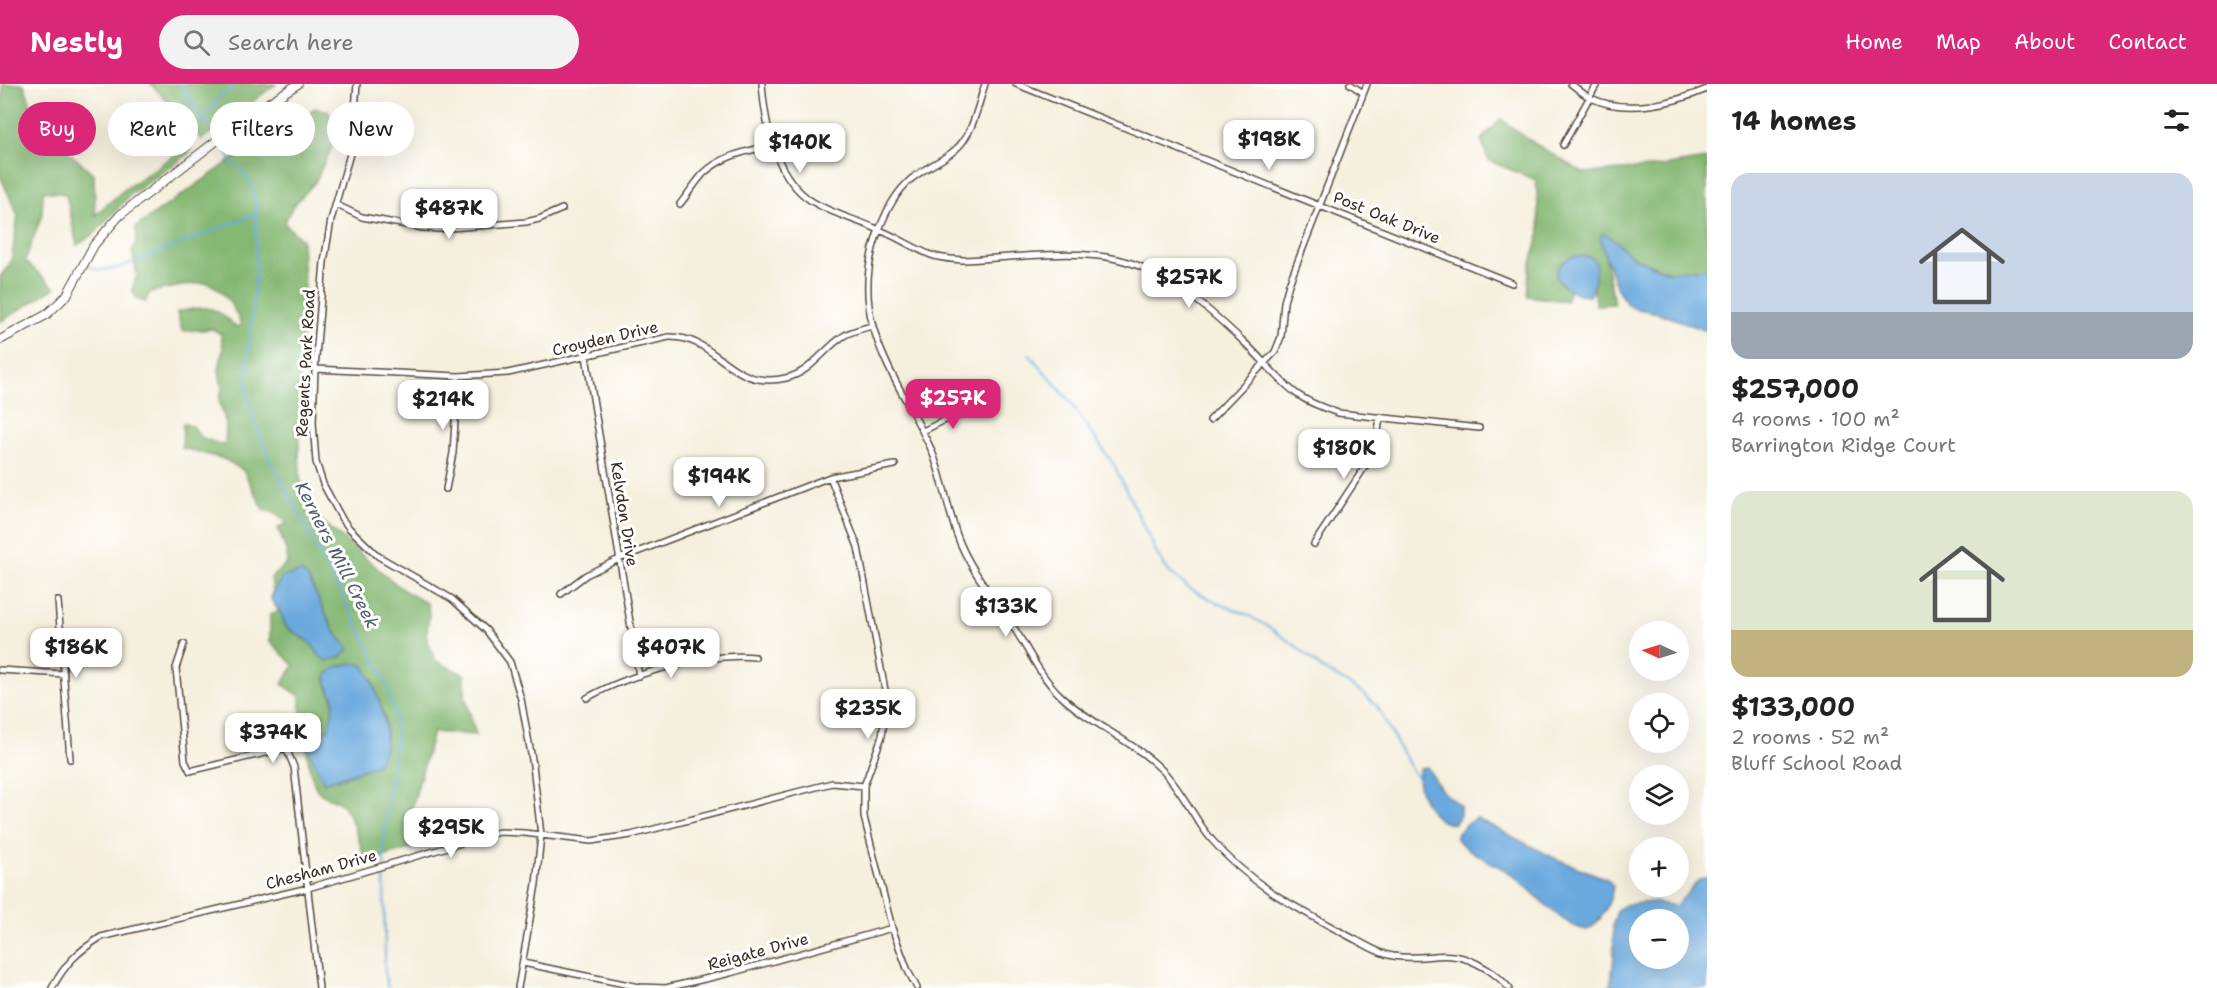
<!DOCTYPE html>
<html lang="en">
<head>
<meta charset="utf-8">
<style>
  :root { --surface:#fff; --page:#f2f2f2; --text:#222; --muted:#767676; --accent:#db2777 }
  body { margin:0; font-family:"Shantell Sans",sans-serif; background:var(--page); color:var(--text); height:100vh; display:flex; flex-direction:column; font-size:22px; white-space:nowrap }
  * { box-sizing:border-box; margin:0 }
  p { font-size:20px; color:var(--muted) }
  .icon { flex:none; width:33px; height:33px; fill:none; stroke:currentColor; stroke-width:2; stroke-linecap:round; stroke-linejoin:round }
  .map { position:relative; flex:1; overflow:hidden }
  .side { display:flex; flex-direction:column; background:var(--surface); width:510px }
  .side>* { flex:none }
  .banner { position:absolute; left:18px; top:18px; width:570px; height:54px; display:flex; gap:12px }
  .needle { width:39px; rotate:274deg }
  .tools { position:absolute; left:1629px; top:537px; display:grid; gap:12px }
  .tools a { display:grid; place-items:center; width:60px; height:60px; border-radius:50%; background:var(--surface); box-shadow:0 6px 24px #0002; font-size:30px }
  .price { position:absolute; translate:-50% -51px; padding:0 14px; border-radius:12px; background:#fff; color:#222; font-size:20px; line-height:39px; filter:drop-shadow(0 2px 3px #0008) }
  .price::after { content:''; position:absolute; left:50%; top:36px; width:18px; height:14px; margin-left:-9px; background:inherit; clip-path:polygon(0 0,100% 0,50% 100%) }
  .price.on { background:var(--accent); color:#fff }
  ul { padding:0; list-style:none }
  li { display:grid; align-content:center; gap:12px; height:318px; padding:0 24px }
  li span { display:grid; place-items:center; height:186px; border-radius:18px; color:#555 }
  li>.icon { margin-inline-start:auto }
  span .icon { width:108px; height:108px; fill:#fffc; stroke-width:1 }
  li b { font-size:26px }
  h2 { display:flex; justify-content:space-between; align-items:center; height:72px; padding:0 24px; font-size:26px }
  .chip { padding:0 21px; border-radius:27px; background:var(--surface); box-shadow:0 6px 24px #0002; font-size:21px; line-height:54px }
  .chip.on { background:var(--accent); color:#fff }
  header { display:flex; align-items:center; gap:36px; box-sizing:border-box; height:84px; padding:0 30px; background:var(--accent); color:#fff }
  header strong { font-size:28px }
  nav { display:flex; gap:33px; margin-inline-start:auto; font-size:21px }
  .search { width:420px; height:54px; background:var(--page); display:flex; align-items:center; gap:15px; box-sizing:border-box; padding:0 21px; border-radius:33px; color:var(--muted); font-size:22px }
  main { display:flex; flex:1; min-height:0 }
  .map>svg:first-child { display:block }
  .forest { fill:#84b772; stroke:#607048; stroke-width:1.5; fill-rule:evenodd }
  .water { fill:#69a9dd; stroke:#526a7e; stroke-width:1.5; fill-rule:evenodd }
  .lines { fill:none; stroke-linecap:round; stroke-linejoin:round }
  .stream { stroke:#69a9dd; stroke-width:2 }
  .street-casing { stroke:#57483b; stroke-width:8 }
  .secondary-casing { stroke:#57483b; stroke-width:10 }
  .street { stroke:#fff; stroke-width:5 }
  .secondary { stroke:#fff; stroke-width:8 }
  .labels { text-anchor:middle; stroke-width:6; stroke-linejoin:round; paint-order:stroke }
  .street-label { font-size:16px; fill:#3b2a1e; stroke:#fff }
  .water-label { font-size:18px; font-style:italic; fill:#4d5d6a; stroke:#fff }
</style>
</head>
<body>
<header>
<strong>Nestly</strong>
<div class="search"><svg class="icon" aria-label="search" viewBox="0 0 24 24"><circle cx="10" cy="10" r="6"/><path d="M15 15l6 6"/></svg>Search here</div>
<nav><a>Home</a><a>Map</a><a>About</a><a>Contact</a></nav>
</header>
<main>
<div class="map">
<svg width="1707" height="904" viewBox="0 0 1707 904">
  <rect width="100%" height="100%" fill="#fff"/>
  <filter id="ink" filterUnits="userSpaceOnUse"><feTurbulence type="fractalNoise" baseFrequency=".0167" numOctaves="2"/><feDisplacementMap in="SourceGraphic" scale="12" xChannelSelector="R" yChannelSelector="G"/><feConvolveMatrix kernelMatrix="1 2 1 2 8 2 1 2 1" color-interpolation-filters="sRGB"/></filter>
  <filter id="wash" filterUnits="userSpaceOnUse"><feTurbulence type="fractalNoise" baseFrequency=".008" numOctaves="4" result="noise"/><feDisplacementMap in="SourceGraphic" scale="24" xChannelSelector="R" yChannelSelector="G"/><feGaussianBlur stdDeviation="1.35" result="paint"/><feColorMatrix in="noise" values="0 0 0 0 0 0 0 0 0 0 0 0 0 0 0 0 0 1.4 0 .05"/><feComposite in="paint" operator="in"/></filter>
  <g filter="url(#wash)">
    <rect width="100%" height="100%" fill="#f5efdd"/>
    <path class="forest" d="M2,0H24L31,21L46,28L60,61L94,90L95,131L125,105L176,70L187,59L192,65L187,71L129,112L94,150L77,161L66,110L43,107L42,130L25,177L55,204L0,238V193L11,178L18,132L0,91V16L3,11Z
      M151,0H276L202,55Z
      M314,24L328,27L336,45L332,63L315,98L293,122L284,139L302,156L304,200L298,336L300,395L321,436L403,506L428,520L429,533L426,552L436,577L465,591V613L476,651L433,648L407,741L413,764L366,778C361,763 353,733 343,722C335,713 322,715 316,704C307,685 302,635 300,612L282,600L294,582L270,557V530L279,527L271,515L273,508L271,494L287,479V469L278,444L287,439L276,429L264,426L243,386L224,375L182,364L183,339L194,343L200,353L225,362L226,340L219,316L222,305L219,286L223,265L221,250L213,245L182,247L177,228C209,222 213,220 236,243L241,241C236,227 223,202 206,199C196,198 162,206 150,208L145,218L137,215L132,206L137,191L132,167L137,155L136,143L249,64L263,62L268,53L289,54ZM282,493L308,494L334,547L348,565L320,572L310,558L286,543L274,508ZM326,594L372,595L385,635L386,647V657L376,681L337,696L309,659L313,633L317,644L322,647L328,646C330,636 336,622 332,612C329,605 326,603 326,594Z
      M1501,35L1529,56L1583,89L1649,84L1707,75V184L1669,188L1633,173L1614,156L1601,151L1614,220L1596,221L1593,205L1596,179L1591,173C1574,172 1565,173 1556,189L1561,200L1570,205L1566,217L1527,212L1529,186L1540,149L1536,96L1489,77L1481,56Z"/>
    <path class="water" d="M376,36C388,39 403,41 408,54L404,59C392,57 377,57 371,46Z
      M1603,149L1612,154L1633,173L1655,183L1669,188L1707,184V247L1659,229L1633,224L1627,220L1617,205L1601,159V151Z
      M1575,172L1591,173L1596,179L1595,198L1589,212C1576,211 1563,203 1556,193C1557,182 1565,175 1575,172Z
      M302,488L308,494L334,547L349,565L340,573L326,577L320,572L310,558L286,543L280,527L271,515L282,493Z
      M352,579L363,581C377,601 398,661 376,681L324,699L308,665L313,630L317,644L322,647L328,646C330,636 336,623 333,613C329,603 325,601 327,590L337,583Z
      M1427,683L1442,707L1460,721V731L1455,739C1433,744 1412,702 1420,684Z
      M1476,734L1554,774L1607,795L1613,802C1611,817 1601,840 1587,846C1562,843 1535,808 1515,793C1499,780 1478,774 1463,761L1456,755V751L1468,739Z
      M1707,793V904H1610L1614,873L1613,841L1617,827L1624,821L1651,818L1676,822L1699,796ZM1640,836H1678V874H1640Z"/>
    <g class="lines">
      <path class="stream" d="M181,0C189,17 201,35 215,48
        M203,37L220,12L237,0
        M225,61L231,78L240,84L246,92L253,105L256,121V185L246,300L254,338L270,375L370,565L386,598L393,623L397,645L384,754L385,892L388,904
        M88,182L100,186L118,184L256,130
        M1029,270L1068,315L1114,381L1157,470L1169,488L1189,504L1220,520L1246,530L1267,542L1296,562L1321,584L1360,607L1377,622L1409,682L1418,695"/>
    </g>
  </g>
  <g filter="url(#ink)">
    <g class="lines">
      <g class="street-casing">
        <path id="street" d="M357,0L352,63L331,136L324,178L315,285L313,339L316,378L323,400L342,435L350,445L378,472L452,515L486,546L510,578L521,615L533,681L541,751L536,800L518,904
          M762,0C765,40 775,92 810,116C829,129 855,135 877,145C896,152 913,164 931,171C941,175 953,175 963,176C1009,174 1072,165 1117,175C1168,187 1208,224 1245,259C1262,275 1278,296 1297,310C1309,319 1324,324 1338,329L1479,344
          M985,0C978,21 973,51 955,66C940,79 920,85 906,100C892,114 884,133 877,151C847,238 896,290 931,365C943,393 947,423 957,451C968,483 995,516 1014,544C1029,567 1040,592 1060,611C1090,640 1132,656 1162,686C1183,707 1193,734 1212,756C1252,803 1302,827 1356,856C1368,862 1379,870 1393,872C1430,878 1448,861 1485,884C1494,889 1502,896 1509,904
          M1016,0L1512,199
          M1350,0L1362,8
          M1571,0C1577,4 1584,11 1591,14C1625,31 1674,19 1707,5
          M1563,61L1597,0
          M680,120C688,110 695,99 703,90C722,71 748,67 773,61
          M337,121L362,133L423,144L438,145L526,138L539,135L562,125
          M586,272L639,592
          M315,285L458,292L508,289L669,253C718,252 729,307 786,294C810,289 823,266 842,253C850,247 862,245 872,242
          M1210,336L1275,268L1281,253L1284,218L1289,200L1367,0
          M923,347L943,337L976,326
          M830,393L858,463L885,606L886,622L882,652L864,702V733L892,844L908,887L917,904
          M446,405L453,369L458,292
          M1314,460L1370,375L1377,355L1380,333
          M561,510L586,491L619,475L830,393L895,381
          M58,517L70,675
          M184,560L176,584L185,677L190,687L286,664L294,683L319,904
          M0,586L64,590
          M587,614C629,590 707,568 755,573
          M523,879L639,903L666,904L730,889L892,844
          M52,904C66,879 77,868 101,853L308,804L499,748L524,749L591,757L631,751L832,699L864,702"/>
      </g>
      <g class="secondary-casing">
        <path id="secondary" d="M0,256L46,231L60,218L67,211L94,161L120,131L254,28L298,0"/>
      </g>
      <use href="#street" class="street"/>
      <use href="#secondary" class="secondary"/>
    </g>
  </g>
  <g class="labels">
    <g class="street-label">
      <text transform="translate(1387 133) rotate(22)" y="6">Post Oak Drive</text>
      <text transform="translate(605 254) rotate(-13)" y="6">Croyden Drive</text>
      <text transform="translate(305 279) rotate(-87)" y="6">Regents Park Road</text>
      <text transform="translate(625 430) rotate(81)" y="6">Kelvdon Drive</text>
      <text transform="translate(321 785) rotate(-15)" y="6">Chesham Drive</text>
      <text transform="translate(758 867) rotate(-15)" y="6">Reigate Drive</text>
    </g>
    <g class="water-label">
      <text transform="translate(337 471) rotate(63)" y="6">Kerners Mill Creek</text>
    </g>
  </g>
</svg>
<div class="tools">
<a><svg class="needle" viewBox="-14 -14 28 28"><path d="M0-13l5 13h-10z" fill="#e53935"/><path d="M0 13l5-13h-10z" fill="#767676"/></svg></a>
<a><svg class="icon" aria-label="locate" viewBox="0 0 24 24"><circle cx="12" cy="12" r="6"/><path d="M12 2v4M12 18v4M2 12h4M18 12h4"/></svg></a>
<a><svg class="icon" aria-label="layers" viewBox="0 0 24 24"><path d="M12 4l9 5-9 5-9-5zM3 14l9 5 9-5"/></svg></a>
<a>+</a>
<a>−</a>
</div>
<b class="price" style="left:1269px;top:87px">$198K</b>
<b class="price" style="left:800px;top:90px">$140K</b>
<b class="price" style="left:449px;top:156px">$487K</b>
<b class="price" style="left:1189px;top:225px">$257K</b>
<b class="price on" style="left:953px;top:346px">$257K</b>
<b class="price" style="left:443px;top:347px">$214K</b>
<b class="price" style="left:1344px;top:396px">$180K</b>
<b class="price" style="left:719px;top:424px">$194K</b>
<b class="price" style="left:1006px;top:554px">$133K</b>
<b class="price" style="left:76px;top:595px">$186K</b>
<b class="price" style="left:671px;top:595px">$407K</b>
<b class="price" style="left:868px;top:656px">$235K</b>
<b class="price" style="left:273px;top:680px">$374K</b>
<b class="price" style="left:451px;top:775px">$295K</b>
<div class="banner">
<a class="chip on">Buy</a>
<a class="chip">Rent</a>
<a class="chip">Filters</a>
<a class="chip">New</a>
</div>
</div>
<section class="side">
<h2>14 homes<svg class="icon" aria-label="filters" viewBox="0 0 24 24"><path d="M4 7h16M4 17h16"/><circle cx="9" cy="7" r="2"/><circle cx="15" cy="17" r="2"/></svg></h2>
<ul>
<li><span style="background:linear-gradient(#c9d6e8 75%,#9aa5b1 0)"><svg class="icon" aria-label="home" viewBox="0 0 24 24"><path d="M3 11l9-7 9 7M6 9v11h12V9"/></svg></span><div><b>$257,000</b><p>4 rooms · 100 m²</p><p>Barrington Ridge Court</p></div></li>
<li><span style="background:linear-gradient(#dfe7d0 75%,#c2b280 0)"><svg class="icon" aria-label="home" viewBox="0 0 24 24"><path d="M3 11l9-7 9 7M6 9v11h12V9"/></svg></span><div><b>$133,000</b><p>2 rooms · 52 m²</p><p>Bluff School Road</p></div></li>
</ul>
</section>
</main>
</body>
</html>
